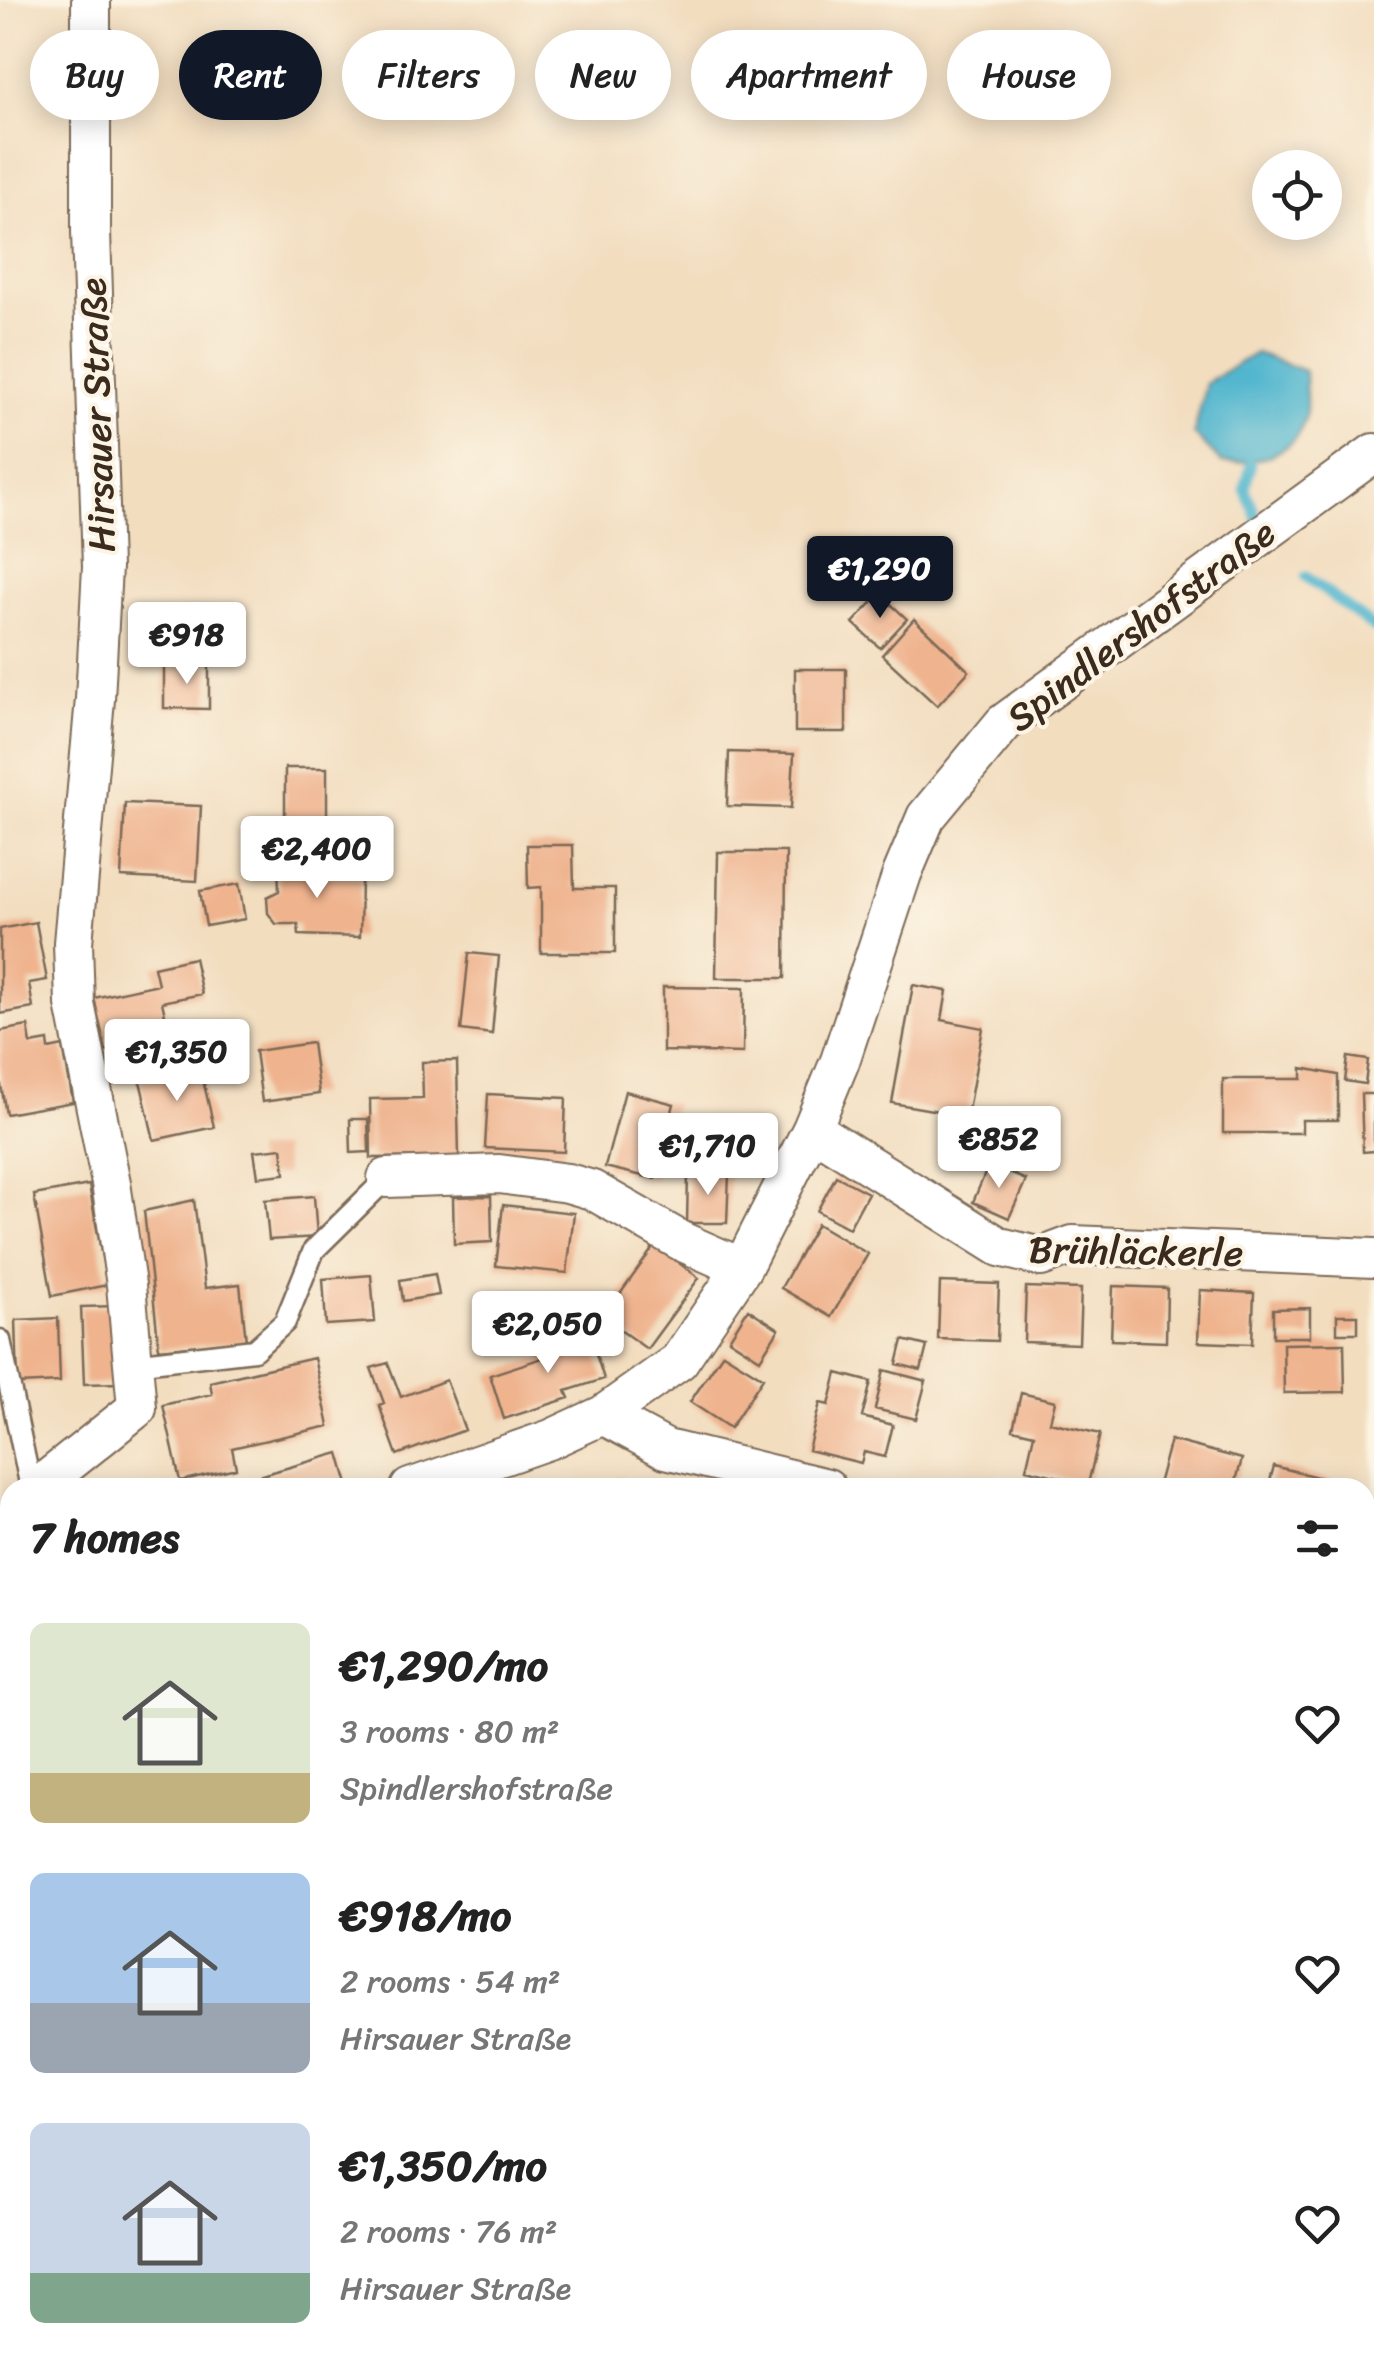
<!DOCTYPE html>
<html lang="en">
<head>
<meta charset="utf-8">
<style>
  :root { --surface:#fff; --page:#f2f2f2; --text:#222; --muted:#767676; --accent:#111827 }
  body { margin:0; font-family:Sriracha,sans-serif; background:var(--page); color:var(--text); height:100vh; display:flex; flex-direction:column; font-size:38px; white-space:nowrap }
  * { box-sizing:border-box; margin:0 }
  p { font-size:32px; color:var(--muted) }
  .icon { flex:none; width:55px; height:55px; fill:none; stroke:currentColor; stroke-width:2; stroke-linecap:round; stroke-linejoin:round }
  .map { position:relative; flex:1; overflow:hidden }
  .panel { position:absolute; left:0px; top:1478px; width:1375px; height:892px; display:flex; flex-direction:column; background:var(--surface); border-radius:30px 30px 0 0; box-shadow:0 5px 25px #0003 }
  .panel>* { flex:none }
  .hud { position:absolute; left:30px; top:30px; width:1315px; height:90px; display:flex; gap:20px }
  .buttons { position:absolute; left:1252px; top:150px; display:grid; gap:20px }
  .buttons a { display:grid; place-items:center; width:90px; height:90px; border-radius:50%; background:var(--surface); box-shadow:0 5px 25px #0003; font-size:50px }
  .price { position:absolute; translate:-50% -85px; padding:0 22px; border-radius:10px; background:#fff; color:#222; font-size:32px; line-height:65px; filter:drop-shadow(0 2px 5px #0008) }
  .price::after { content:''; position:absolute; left:50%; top:60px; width:30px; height:22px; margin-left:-15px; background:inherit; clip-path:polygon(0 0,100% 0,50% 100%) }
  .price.active { background:var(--accent); color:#fff }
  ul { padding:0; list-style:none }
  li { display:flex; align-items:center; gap:30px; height:250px; padding:0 30px }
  li span { display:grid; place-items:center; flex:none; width:280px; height:200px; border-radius:15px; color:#555 }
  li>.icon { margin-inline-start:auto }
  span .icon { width:120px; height:120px; fill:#fffc; stroke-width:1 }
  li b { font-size:42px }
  h2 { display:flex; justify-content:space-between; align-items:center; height:120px; padding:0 30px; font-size:42px }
  .chip { padding:0 35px; border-radius:45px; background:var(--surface); box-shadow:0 5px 25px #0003; font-size:35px; line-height:90px }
  .chip.active { background:var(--accent); color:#fff }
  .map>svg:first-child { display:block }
  .green { fill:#9acd7d; stroke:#6a7c4e; stroke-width:2.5 }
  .water { fill:#50b5ce; stroke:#467076; stroke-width:2.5 }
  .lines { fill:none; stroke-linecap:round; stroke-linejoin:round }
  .stream { stroke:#50b5ce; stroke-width:11 }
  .building { fill:#efb38e }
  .service-casing { stroke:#7b6956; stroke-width:25 }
  .minor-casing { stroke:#7b6956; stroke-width:42 }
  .service { stroke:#fff; stroke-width:20 }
  .minor { stroke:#fff; stroke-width:38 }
  .labels { text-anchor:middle; stroke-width:8; stroke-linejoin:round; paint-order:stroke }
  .street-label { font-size:38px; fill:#3b2a1e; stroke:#fcf5e5 }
</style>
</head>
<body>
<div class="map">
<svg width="1374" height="2369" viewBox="0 0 1374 2369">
  <rect width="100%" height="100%" fill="#fcf5e5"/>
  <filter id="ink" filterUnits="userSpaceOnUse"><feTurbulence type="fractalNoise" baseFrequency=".01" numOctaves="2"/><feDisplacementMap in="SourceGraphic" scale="20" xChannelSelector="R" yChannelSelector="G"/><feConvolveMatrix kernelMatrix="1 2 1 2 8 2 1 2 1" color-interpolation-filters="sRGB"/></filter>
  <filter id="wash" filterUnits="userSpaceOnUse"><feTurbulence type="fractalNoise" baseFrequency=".0048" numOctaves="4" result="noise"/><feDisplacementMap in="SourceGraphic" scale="40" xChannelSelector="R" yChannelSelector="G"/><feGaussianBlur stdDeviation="2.25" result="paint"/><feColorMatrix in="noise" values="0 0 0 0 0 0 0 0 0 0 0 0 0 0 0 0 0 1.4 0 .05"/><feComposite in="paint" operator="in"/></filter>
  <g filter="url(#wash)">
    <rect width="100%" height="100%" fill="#f2ddbf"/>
    <path class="green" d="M494,2362L635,2365L636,2369H493Z"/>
    <path class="water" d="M1256,353L1305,371C1305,384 1307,398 1306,411C1301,453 1257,464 1222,463L1194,434L1206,383Z"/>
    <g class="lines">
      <path class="stream" d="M1251,464L1245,489L1257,518
        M1306,577L1374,628"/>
    </g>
    <g id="blocks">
      <path class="building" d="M876,556L891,582L870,594L855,569Z
        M880,594L907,619L880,648L853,623Z
        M914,619L969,671L937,706L882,655Z
        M164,666H209V709L164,708Z
        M795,669H846V732H795Z
        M729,752L794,754L791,808L727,806Z
        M285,768H327V849H285Z
        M125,803L201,806L197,881L121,877Z
        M527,845H573L574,888H615V953H541V887L528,888Z
        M718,852H786L785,978H716Z
        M278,862L325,863V875L361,877L360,937L299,935L298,924H276L268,913L267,897L279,891Z
        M239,884L245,919L206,926L200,891Z
        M36,922L47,980L29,983L33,1008L0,1014V929Z
        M469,953L499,956L492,1034L461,1030Z
        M194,958L202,994L162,1002L170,1037L106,1051L94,998L158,984L154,967Z
        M913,985L947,991L942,1020L983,1028L967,1116L892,1103Z
        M663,987L744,988L743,1053L663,1051Z
        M28,1026L31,1044L48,1041L49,1049L63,1046L73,1102L6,1114L0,1079V1031Z
        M312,1043L319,1094L262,1102L255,1051Z
        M1348,1057L1368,1060L1365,1084L1345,1081Z
        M457,1061L459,1157L371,1158L370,1099L423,1098L422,1062Z
        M200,1067L214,1127L154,1140L140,1081Z
        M1302,1068L1338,1075V1120H1302V1133H1223V1079H1302Z
        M625,1091L674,1104L655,1179L605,1167Z
        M488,1094L566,1098L564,1152L485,1148Z
        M1361,1094H1374V1151L1363,1152Z
        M350,1119H368L369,1152L351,1153Z
        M282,1148L285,1174L258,1177L254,1151Z
        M989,1164L1026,1180L1009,1218L973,1202Z
        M688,1173L729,1174L727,1223H687Z
        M836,1176L868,1193L849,1228L817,1211Z
        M89,1185L107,1285L52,1296L34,1195Z
        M314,1196L317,1237L269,1240L265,1200Z
        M491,1196L492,1242L454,1244L453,1197Z
        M194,1200L205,1288L240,1284L246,1341L159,1349L144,1211Z
        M503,1205L574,1213L567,1273L496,1266Z
        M817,1224L868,1254L831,1317L781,1288Z
        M655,1245L699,1278L647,1349L603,1318Z
        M435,1274L439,1295L403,1301L400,1280Z
        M371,1275L375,1322L326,1325L323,1279Z
        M940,1282L999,1284L997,1341L938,1339Z
        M1113,1286L1167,1288L1166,1342L1111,1340Z
        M1026,1287L1081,1289L1079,1344L1024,1342Z
        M1200,1290L1254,1293L1252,1344L1198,1342Z
        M118,1306L121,1383L84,1384L81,1307Z
        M1310,1308V1337H1273V1309Z
        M748,1309L779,1329L760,1359L729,1339Z
        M1337,1315H1358V1333H1337Z
        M58,1318L60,1382L18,1384L16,1320Z
        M588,1329L604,1379L566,1391L569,1398L504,1419L490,1375L555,1354L551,1341Z
        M903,1340L927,1346L921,1370L897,1364Z
        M1344,1343L1345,1392L1284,1393L1283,1344Z
        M723,1353L763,1378L730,1428L690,1402Z
        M314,1358L329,1426L232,1448L236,1468L180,1481L163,1405L212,1394L210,1382Z
        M388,1363L401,1397L446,1380L465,1430L397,1455L379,1405L384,1403L371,1368Z
        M884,1370L926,1381L916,1419L875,1409Z
        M837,1373L871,1382L862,1417L893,1425L885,1457L864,1452L861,1463L808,1450L820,1403L829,1405Z
        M1021,1393L1055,1401L1050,1422L1100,1434L1088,1484L1026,1469L1034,1434L1013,1429Z
        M1170,1440L1242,1459L1234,1488H1157Z
        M339,1453L349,1488H250L248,1479Z
        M1274,1466L1337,1482L1335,1488H1268Z
        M625,1478L626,1488H561V1485Z
        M1374,1510V1562L1365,1560V1538Z
        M1365,1678L1374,1680V1744L1365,1742Z
        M0,2012H4L3,2041H0Z
        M1373,2027H1374V2111L1365,2108V2055Z
        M10,2240V2310L0,2312V2242Z
        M1365,2246H1374V2297H1365Z
        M46,2360H76L77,2361L49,2369Z
        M209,2360L296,2364V2369H208Z
        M317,2360H355V2369H317Z
        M751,2361H849V2369H751Z
        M94,2362L96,2369H71L70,2368Z"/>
    </g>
  </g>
  <g filter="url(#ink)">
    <use href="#blocks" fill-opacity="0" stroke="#7b6956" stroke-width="2.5"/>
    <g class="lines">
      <g class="service-casing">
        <path id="service" d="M0,1340L31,1488
          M133,1364L254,1350L285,1322L314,1250L387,1178"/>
      </g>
      <g class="minor-casing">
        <path id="minor" d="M812,1129L1000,1247L1041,1257L1073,1245L1374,1258
          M387,1178L499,1174L568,1183L592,1190L683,1242L742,1268
          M603,1415L666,1449L827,1488
          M37,1488L137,1408L126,1285L111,1183L75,1004L73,943L95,699L102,567L91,232V0
          M410,1488L551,1439L603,1415L679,1361L742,1268L812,1129L840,1061L902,874L926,817L1004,723L1374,453
          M1365,1616L1374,1618
          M2,1761L10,1745
          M1365,2172L1374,2171
          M0,2217L10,2214
          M115,2360L118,2369
          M920,2360V2369"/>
      </g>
      <use href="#service" class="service"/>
      <use href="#minor" class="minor"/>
    </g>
  </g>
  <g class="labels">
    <g class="street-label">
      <text transform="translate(97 415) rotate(-92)" y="13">Hirsauer Straße</text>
      <text transform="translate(1141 625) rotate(-37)" y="13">Spindlershofstraße</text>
      <text transform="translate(1136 1251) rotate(1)" y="13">Brühläckerle</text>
    </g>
  </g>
</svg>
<div class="buttons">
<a><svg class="icon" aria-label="locate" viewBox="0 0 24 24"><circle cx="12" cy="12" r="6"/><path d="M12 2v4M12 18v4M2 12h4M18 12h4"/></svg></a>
</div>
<b class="price active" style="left:880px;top:621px">€1,290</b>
<b class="price" style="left:187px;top:687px">€918</b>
<b class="price" style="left:317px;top:901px">€2,400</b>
<b class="price" style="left:177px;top:1104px">€1,350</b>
<b class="price" style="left:999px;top:1191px">€852</b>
<b class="price" style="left:708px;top:1198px">€1,710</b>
<b class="price" style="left:548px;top:1376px">€2,050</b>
<div class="hud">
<a class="chip">Buy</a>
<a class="chip active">Rent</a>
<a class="chip">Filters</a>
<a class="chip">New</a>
<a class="chip">Apartment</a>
<a class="chip">House</a>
</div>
<section class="panel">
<h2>7 homes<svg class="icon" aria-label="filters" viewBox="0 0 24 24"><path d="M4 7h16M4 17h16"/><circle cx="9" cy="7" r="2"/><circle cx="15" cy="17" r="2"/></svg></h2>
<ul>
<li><span style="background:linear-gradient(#dfe7d0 75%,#c2b280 0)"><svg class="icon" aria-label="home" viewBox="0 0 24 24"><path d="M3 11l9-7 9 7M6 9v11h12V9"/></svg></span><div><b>€1,290/mo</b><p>3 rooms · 80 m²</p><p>Spindlershofstraße</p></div><svg class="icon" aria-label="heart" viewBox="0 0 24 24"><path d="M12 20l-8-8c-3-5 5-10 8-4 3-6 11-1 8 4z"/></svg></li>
<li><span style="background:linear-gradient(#a9c7e8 65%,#9aa5b1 0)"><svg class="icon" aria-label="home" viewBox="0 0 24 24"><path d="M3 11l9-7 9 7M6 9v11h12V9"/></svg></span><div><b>€918/mo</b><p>2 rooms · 54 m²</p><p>Hirsauer Straße</p></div><svg class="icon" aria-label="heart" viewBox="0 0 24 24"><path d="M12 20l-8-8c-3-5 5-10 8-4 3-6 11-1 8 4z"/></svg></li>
<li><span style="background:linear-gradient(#c9d6e8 75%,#7fa58c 0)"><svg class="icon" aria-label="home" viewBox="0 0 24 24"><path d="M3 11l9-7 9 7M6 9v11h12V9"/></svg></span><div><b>€1,350/mo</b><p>2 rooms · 76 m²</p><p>Hirsauer Straße</p></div><svg class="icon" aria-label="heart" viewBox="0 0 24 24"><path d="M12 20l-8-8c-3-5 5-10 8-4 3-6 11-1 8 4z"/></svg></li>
</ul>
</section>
</div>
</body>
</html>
